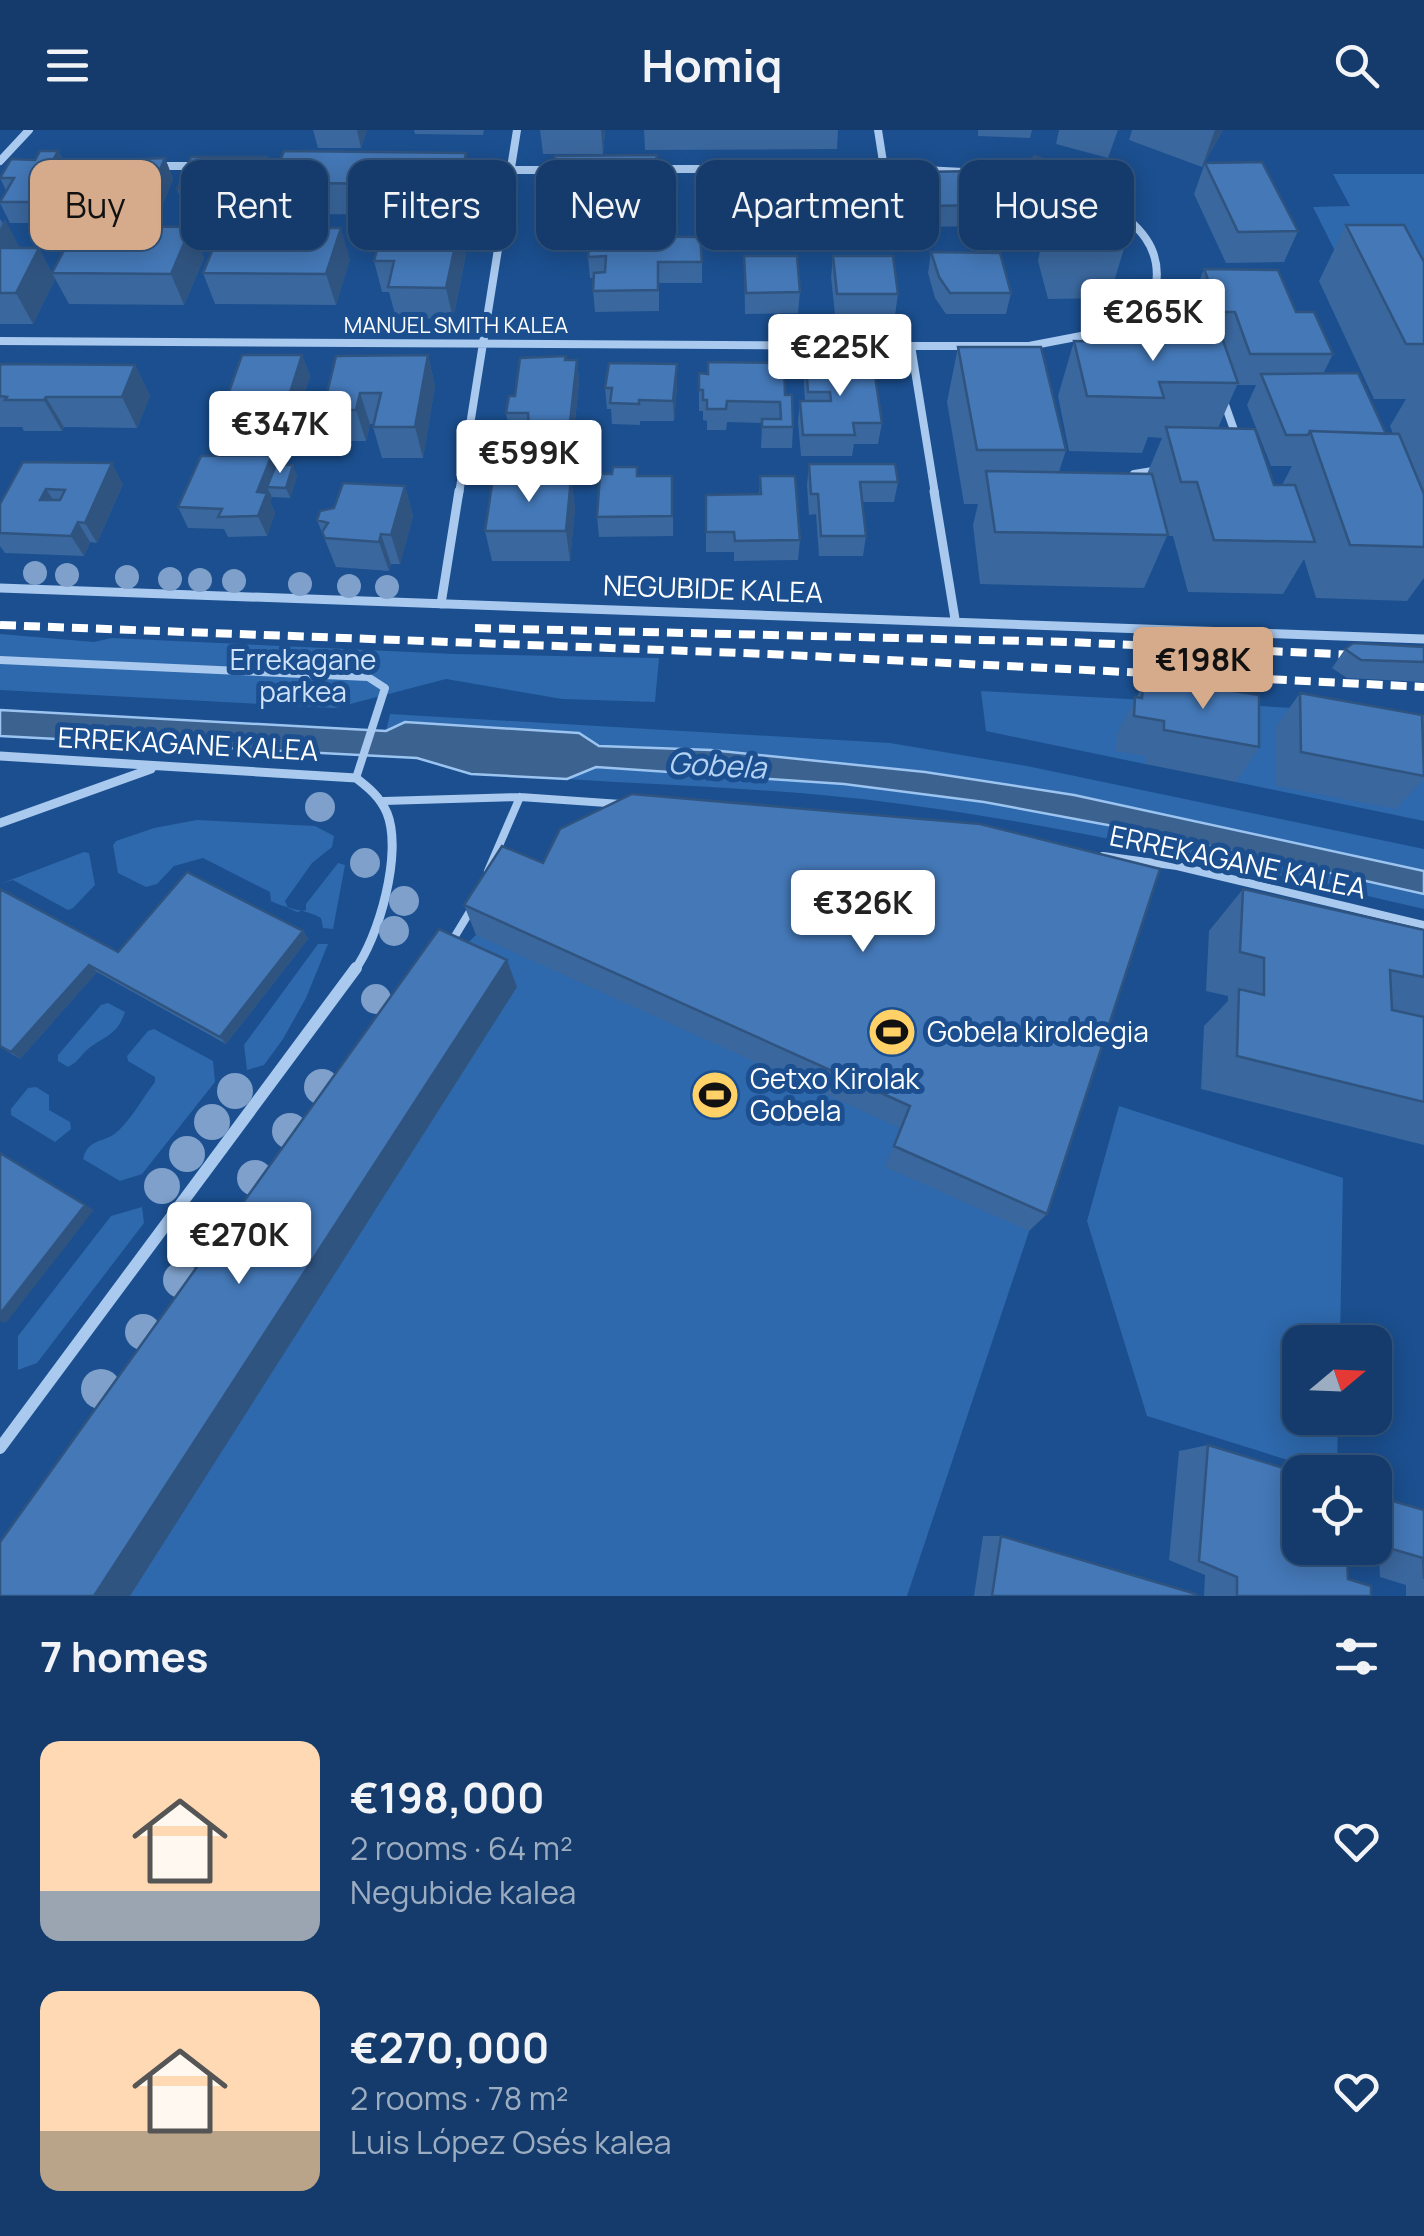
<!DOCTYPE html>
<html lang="en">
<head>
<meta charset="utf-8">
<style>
  :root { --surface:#143b6b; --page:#214673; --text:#f1f3f6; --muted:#9dadc1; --line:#33557e; --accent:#d6ab8b }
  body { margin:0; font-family:Manrope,sans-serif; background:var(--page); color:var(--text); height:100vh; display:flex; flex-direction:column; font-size:38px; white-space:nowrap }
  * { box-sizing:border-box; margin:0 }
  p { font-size:32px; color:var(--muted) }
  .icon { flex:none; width:55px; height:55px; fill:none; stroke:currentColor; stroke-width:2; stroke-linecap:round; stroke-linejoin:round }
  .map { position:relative; height:1466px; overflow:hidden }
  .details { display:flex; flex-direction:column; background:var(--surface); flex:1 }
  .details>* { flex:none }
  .banner { position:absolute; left:30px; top:30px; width:1365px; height:90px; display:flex; gap:20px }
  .needle { width:65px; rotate:71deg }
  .tools { position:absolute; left:1282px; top:1195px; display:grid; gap:20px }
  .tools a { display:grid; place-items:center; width:110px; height:110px; border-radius:20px; background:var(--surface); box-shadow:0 5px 25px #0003,0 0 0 2px var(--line); font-size:50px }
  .price { position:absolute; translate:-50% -85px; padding:0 22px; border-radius:10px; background:#fff; color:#222; font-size:32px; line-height:65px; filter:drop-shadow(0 2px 5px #0008) }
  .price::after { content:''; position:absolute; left:50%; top:60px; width:30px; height:22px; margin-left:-15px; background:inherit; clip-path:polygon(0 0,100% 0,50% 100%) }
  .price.active { background:var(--accent); color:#111 }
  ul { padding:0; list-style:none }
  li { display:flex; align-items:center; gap:30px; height:250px; padding:0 40px }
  li span { display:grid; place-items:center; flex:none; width:280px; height:200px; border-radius:20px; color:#555 }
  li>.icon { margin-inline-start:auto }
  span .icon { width:120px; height:120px; fill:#fffc; stroke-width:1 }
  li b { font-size:42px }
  h2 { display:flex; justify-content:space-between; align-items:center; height:120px; padding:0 40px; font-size:42px }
  .tag { padding:0 35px; border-radius:20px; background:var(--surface); box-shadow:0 5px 25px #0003,0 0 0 2px var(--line); font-size:35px; line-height:90px }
  .tag.active { background:var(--accent); color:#111 }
  header { display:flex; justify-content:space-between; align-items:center; height:130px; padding:0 40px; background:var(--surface); font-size:45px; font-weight:700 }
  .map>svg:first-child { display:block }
  .green { fill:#2e69ad }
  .water { fill:#3c6290; stroke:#9cc4f0; stroke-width:2.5 }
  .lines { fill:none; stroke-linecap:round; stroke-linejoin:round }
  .pedestrian { stroke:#a9c9ee; stroke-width:8 }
  .minor-far2 { stroke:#a9c9ee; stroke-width:8 }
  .minor-far1 { stroke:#a9c9ee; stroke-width:9 }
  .minor { stroke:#a9c9ee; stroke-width:12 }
  .rail { stroke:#fff; stroke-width:8; stroke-dasharray:16 8; stroke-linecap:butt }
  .tree { fill:#7ea0ca }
  .wall { fill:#3a679d; fill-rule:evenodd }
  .shaded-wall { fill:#305480 }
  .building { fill:#4478b7; stroke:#305480; stroke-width:2.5; fill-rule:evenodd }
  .labels { text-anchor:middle; stroke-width:10; stroke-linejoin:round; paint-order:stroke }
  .far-street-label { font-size:22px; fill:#fff; stroke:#1b4f8f }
  .street-label { font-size:28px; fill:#fff; stroke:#1b4f8f }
  .park-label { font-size:28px; fill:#cfe3fa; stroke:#1b4f8f }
  .poi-label { font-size:28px; fill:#fff; stroke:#1b4f8f; text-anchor:start }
  .water-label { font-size:30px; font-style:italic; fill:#b5d3f5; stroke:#1b4f8f }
</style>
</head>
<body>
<header><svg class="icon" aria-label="menu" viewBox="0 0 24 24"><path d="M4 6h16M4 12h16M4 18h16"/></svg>Homiq<svg class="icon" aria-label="search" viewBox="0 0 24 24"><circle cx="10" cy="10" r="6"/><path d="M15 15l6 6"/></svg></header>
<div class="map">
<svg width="1424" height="1466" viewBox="0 0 1424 1466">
  <rect width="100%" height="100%" fill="#1b4f8f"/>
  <path class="green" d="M1333,44H1424V220L1340,131L1313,77L1350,76Z
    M0,504L94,512L112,508L454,524L659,528L655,572L562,569L446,549L335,578L0,560Z
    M981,561L1424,585V691L1236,652L1145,626V634L986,601Z
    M390,584L890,613L1027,636L1424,719V741L1074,665L711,620L599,616L579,603L405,592L386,601Z
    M596,637C725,645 855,652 983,672C1131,694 1278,732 1424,764V779C1251,739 1078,697 901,674C791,659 678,656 567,649Z
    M197,690L315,696L334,706L332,717L312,733L285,771L288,778L297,782L306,780V774L338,733L345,735L333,799L323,798L321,788C305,779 291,781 271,771L270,762L203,728L174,736L157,754L146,757L118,743L113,715L116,711L154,698Z
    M84,722L89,723L95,755L73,778L68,780L13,750L0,754Z
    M1140,770L907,1466H6L452,828L476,805Z
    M318,814H328L306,868L283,909L264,935L247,940L244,915Z
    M108,873L125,882C117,906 104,906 88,919C80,926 78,932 68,937L58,931V925L101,875Z
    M154,899L213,931L215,952L142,1044L120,1051L83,1029C88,1010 99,1013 113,1005C129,994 143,967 155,952V947L128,931L127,926L148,901Z
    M36,957L49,965V980L70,992L71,999L55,1012L11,985V979L28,958Z
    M1119,976L1343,1048L1340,1212H1300V1288H1338L1337,1342H1326L1147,1286L1087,1091Z
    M142,1077L144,1093L37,1233L18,1240V1206L111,1086Z"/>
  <path class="water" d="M0,580L386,601L405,592L579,603L599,616L711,620L925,642L1074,665L1424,741V764L1156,704L984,672L844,654L596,637L567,649L471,644L417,628L0,606Z"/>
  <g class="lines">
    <path class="pedestrian" d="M0,530L368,547L385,558L356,648
      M384,671L520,667L621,674
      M1103,726L1177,736L1424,795
      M488,741L520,667
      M449,816L472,778"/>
    <path class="minor-far2" d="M878,0L884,38L1023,45
      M0,31L29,0
      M60,35H98
      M155,36H198
      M655,39H748
      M765,39L884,38
      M460,40H563
      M1117,190L1155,212
      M0,211L911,216
      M1222,266L1238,311
      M1134,344L1159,340
      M459,364L517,0
      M935,364L911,216H1029L1102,202L1155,161C1165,114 1134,93 1101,68"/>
    <path class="minor-far1" d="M934,361L955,489
      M0,458L1424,509
      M441,474L459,361
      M0,626L356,648C369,658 380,667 387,683C403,722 379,808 354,841
      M0,693L151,639"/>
    <path class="minor" d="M0,1318L356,838"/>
    <path class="rail" d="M0,495L769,524L1424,557
      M475,498L1068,512L1424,528"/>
  </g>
  <g class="tree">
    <circle cx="35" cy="443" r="12"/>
    <circle cx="67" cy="445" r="12"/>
    <circle cx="127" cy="447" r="12"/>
    <circle cx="170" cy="449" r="12"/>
    <circle cx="200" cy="450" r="12"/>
    <circle cx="234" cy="451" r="12"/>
    <circle cx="300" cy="454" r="12"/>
    <circle cx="349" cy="456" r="12"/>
    <circle cx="387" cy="457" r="12"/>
    <circle cx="320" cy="677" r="15"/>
    <circle cx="365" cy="733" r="15"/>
    <circle cx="404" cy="771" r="15"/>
    <circle cx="394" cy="801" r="15"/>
    <circle cx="376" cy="869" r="15"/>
    <circle cx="322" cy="957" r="18"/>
    <circle cx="235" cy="961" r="18"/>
    <circle cx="212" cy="992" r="18"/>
    <circle cx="290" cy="1001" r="18"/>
    <circle cx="187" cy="1024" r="18"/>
    <circle cx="255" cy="1048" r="18"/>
    <circle cx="162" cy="1056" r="18"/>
    <circle cx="181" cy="1150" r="18"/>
    <circle cx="143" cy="1202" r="18"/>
    <circle cx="101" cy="1259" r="20"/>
  </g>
  <path class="wall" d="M313,0H367L361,18H318Z
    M414,0H484L483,5L415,4Z
    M540,0H605L603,24H543Z
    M644,0H838L837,19L645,20Z
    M978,0H1032L1030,8L978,6Z
    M1059,0H1118L1108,28L1056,14Z
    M1132,0H1223L1202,37L1129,10Z
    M58,21L63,30H68L78,52L54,93H10L0,73L6,60L0,48L35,30Z
    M466,23L472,54L465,85L281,84L272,54L263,79H239L237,86H205L203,80H185L177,59L267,27L274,47Z
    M555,26L666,38L667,69L666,101L629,100L628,82L590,83L588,100L551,99L548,68Z
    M165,28L173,49L160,81L86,80L76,58Z
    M1205,33L1298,101L1284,132L1226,133L1194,64Z
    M738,38L786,78L785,99H736Z
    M830,41L891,72L888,93L833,94L828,62Z
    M918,42L987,75L983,96L923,97L915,64Z
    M1010,44L1096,48L1094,53L1111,76L1126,112L1109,168L1048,169L1038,131L1045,96L1012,86L1011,79L1003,75Z
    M0,89L20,118H39L55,149L33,194H0Z
    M460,93L466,124L453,189L396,188L389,162H382L374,131Z
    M1346,95L1424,132V448L1407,471L1316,468L1304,429L1283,464L1188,462L1173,406H1167L1144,458L980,454L973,395L978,374H964L947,272L958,217L1066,320L1059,342L1147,344L1162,308L1148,307L1142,323L1069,321L1058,266L1074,211L1142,212L1146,201L1203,202L1192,170L1204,139L1296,182L1333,224L1323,244L1386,304H1393L1390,296L1406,269H1374L1319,151ZM1237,255H1256L1247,275L1271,336H1292L1282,355H1274L1218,298Z
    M191,97L204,128L184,175L69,174L52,143Z
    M591,106L702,132V153H659V181L595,182L593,161L594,148H590L588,127Z
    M931,122L1011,163L1006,184H946L935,168L928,143Z
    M744,126L800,162L798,183L745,184Z
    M833,126L898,164L895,185H835L831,147Z
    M350,129L336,175L215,174L203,143Z
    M302,225L310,246L290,308H229L220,287Z
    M428,225L435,256L423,328H382L373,297L374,294H370L366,311H333L323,280Z
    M566,230H577L579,251L572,322H532L530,304H510L506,283L515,266Z
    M806,233L853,239L882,293L878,314H854L852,326H801L798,292L800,271H805L804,254Z
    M0,234L135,235L150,266L137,298L64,297L62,301H24L22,297H0Z
    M708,244L785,265L793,297L792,318H761L762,293L727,292L726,300H707V291L703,290V281H699V260Z
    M677,255L674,291H640V295L612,294L611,279H607L605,258Z
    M272,325L276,335L297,346L290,368L272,367L270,371L275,383L267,406L228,407L224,399L188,398L178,377Z
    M23,332L123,354L97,413L90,412L84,426L5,423L0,416V374Z
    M809,334L898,352L894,372H862L866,406L863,426H819L816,384L809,385L807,355Z
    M638,346L673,366V406L599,407L597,387Z
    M760,346L800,410L798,430L734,431V422H706V365L759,364Z
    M571,348L575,378L570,431H492L485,401Z
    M405,356L413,386L400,434H391L389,441L336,437L317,390L334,378Z
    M1424,517V552L1347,548L1332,538L1345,519Z
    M1162,550L1259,617L1236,652L1145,634V626L1116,621L1117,603L1143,555L1158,557Z
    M1300,563L1424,615V649L1396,679L1276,656L1275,598Z
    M560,699L1047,1084L1029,1101L885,1037L900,998L476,805L464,775L543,733Z
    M0,759L118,822L303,801L308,809L226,914L97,842L20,929L0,917Z
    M1243,759L1424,800V1015L1201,959L1204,896L1228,871V866L1206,861L1209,801Z
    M1208,1315L1300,1418H1375V1366L1424,1380V1466H1406V1455L1380,1447L1379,1427L1374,1426V1433L1347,1432L1348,1449L1371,1466H1204L1205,1445L1169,1430L1179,1321Z
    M983,1406H1001L1196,1466H974Z"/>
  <path class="shaded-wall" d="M357,0H367L361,18Z
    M601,0H605L603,24Z
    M1215,0H1223L1202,37Z
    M58,21L65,36L68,30L78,52L54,93L44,72L53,30Z
    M466,23L472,54L465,85L459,54Z
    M267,27L274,48L263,79L256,58Z
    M165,28L173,49L160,81L151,60Z
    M666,38L667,69L666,101L665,70Z
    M587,51L590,83L588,100L585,69Z
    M232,58L239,79L237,86L229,65Z
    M1116,60L1107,91L1084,92Z
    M5,89L21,120L0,134V99Z
    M460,93L466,124L453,189L446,158Z
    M191,97L204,128L184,175L171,144Z
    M341,98L350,129L336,175L326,144Z
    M39,118L55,149L33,194L16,163Z
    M302,225L310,246L290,308L282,288Z
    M428,225L435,256L423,328L415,297Z
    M577,230L579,251L572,322L569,301Z
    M677,234V255L674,291L673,271Z
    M135,235L150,266L137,298L122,267Z
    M360,263L370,294L366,311L356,280Z
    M46,267L64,297L62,301L44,270Z
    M272,325L280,346L267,357L272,367L270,371L275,383L267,406L258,386L257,362Z
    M112,333L123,354L97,413L85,393Z
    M293,335L297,346L290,368L286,358Z
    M571,348L575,378L570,431L566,401Z
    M405,356L413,386L400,434L391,405Z
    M46,359L59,379L40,370Z
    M78,392L90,412L84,426L71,406Z
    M381,404L391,434L389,441L379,412Z
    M303,801L308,809L226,914L220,907Z
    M507,830L517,857L130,1466H94Z
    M89,835L97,842L20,929L11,922Z
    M0,1023L94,1080L6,1193L0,1191Z"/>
  <path class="building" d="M40,21H58L53,30H68L44,72H0L14,48H0L11,29L35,30Z
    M284,21L466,23L459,54L271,53Z
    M657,25L655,38H666L665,70L627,69L629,51H587L585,69L548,68L555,26Z
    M1035,26L1096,48L1092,53L1116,60L1100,76H1053L1062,67L1019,55L1017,48L1010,44Z
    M191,27H267L256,58H232L229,65H197L199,59H177Z
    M165,28L151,60L76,58L90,31Z
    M1262,32L1298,101L1238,102L1205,33Z
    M738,38L785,39L786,78L737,77Z
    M884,40L891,72L835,73L830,41Z
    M978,41L987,75L926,76L918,42Z
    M1052,76H1118L1126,112L1063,113Z
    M384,93H460L446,158L388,157L394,131H374Z
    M1346,95H1404L1424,132V214H1406Z
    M77,96L191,97L171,144L52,143Z
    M222,97L341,98L326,144L203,143Z
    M591,106L700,107L702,132H658V160L593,161L594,143L605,142L606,126L588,127Z
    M0,118H39L16,163H0Z
    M931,122L1000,123L1011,163H950L939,147Z
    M744,126H797L800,162L746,163Z
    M833,126H893L898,164H837Z
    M1204,139L1278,140L1296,182H1314L1333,224H1250L1235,182H1220Z
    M1146,201L1220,202L1238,253L1159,252L1164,268L1087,266L1074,211L1149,212Z
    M958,217H1041L1066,320H977Z
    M242,225H302L282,288L220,287Z
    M428,225L415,297H373L381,263H360L356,280H323L336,226Z
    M566,226L565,230H577L569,301H529L528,283H506L509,266H515L520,228Z
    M708,232L784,233L785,265H792L793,297H762V289H781L780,272L727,271L726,279H707V270H703V260H699V243L708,244Z
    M609,233L677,234L673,271L639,270V274L610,273L612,258H605Z
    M806,233H852L853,239H874L882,293H853L855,305H803L800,271H831L830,262H808Z
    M0,234L135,235L122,267H46L44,270H5L7,267L0,266Z
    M1358,243L1386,304L1310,301L1308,305H1286L1261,244Z
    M1166,297L1255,299L1274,355H1295L1315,412L1214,410L1197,352H1181Z
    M1310,301L1399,304L1424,364V417L1350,415Z
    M272,325L257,362L267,363L258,386L218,387L222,379L178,377L201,326Z
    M23,332L112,333L85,393L78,392L71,406L0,403V374ZM46,359L65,360L60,370H40Z
    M809,334H895L898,352H860L866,406H821L818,364H811Z
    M276,335H293L286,358L267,357Z
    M613,337H637V346H672V386L597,387L600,344H612Z
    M986,341L1152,344L1168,405L995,402Z
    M760,346H795L800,410L735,411L734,402H706V365L761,364Z
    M493,348H571L566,401H485Z
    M343,353L405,356L391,405L381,404L379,412L325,408L322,402L328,393L317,390L320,381L334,378Z
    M1353,513L1424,517V532L1361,530L1345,519Z
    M1162,550L1259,565V617L1164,600V591L1134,586L1135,567L1142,568L1143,555L1162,558Z
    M1300,563L1422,585L1424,646L1301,622Z
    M632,664L980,694L1160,739L1047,1084L894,1016L910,976L464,775L502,716L543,733L560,699Z
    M187,742L303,801L220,907L89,835L11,922L0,916V759L118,822Z
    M1243,759L1424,800V847L1390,840L1392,880L1424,887V972L1237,926L1239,859L1264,865V828L1240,822Z
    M439,799L507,830L94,1466H0V1412Z
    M0,1023L85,1075L0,1184Z
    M1208,1315L1300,1343V1418H1374V1433L1347,1426L1348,1449L1371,1456V1466H1237V1447L1199,1431Z
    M1375,1366L1424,1380V1449L1423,1428L1375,1414Z
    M1001,1406L1196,1464V1466H992Z"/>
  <defs>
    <g id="stadium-disc" transform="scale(2.5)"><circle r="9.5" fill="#ffd166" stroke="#1b4f8f"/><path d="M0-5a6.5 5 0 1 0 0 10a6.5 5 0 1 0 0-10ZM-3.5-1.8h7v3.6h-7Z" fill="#111"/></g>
  </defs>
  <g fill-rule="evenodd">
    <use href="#stadium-disc" x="892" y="902"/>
    <use href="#stadium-disc" x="715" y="965"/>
  </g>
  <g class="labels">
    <g class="far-street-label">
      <text x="456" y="203">MANUEL SMITH KALEA</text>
    </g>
    <g class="street-label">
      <text transform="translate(713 459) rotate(2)" y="10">NEGUBIDE KALEA</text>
      <text transform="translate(188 614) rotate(3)" y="10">ERREKAGANE KALEA</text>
      <text transform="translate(1238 732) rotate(12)" y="10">ERREKAGANE KALEA</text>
    </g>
    <g class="park-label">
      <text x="303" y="540">Errekagane<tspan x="303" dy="32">parkea</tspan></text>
    </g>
    <g class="poi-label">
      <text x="927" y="912">Gobela kiroldegia</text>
      <text x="750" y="959">Getxo Kirolak<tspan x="750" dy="32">Gobela</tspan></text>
    </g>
    <g class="water-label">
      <text transform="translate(717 636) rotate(3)" y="10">Gobela</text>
    </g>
  </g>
</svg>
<div class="tools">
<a><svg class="needle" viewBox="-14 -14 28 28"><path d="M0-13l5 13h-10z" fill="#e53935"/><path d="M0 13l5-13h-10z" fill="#9dadc1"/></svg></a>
<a><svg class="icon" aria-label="locate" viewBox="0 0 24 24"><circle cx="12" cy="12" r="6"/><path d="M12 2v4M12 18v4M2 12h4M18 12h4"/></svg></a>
</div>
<b class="price" style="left:1153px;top:234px">€265K</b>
<b class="price" style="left:840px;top:269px">€225K</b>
<b class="price" style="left:280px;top:346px">€347K</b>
<b class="price" style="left:529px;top:375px">€599K</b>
<b class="price active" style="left:1203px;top:582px">€198K</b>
<b class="price" style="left:863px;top:825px">€326K</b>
<b class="price" style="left:239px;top:1157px">€270K</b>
<div class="banner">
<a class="tag active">Buy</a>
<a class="tag">Rent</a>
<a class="tag">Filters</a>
<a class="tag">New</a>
<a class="tag">Apartment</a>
<a class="tag">House</a>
</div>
</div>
<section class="details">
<h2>7 homes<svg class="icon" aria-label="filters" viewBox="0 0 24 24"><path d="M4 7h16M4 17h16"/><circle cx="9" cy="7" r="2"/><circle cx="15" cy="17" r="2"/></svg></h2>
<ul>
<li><span style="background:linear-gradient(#ffd9b3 75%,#9aa5b1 0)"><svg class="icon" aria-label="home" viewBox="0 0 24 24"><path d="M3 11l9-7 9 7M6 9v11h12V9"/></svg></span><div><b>€198,000</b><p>2 rooms · 64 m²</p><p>Negubide kalea</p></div><svg class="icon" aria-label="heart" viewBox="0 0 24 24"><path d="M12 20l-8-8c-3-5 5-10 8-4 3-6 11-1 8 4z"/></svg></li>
<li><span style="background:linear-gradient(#ffd9b3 70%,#b9a48a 0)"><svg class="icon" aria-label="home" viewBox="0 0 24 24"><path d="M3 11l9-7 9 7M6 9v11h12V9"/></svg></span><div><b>€270,000</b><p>2 rooms · 78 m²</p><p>Luis López Osés kalea</p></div><svg class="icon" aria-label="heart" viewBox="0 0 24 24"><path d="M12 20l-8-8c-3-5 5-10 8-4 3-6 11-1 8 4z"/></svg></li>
</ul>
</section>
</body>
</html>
